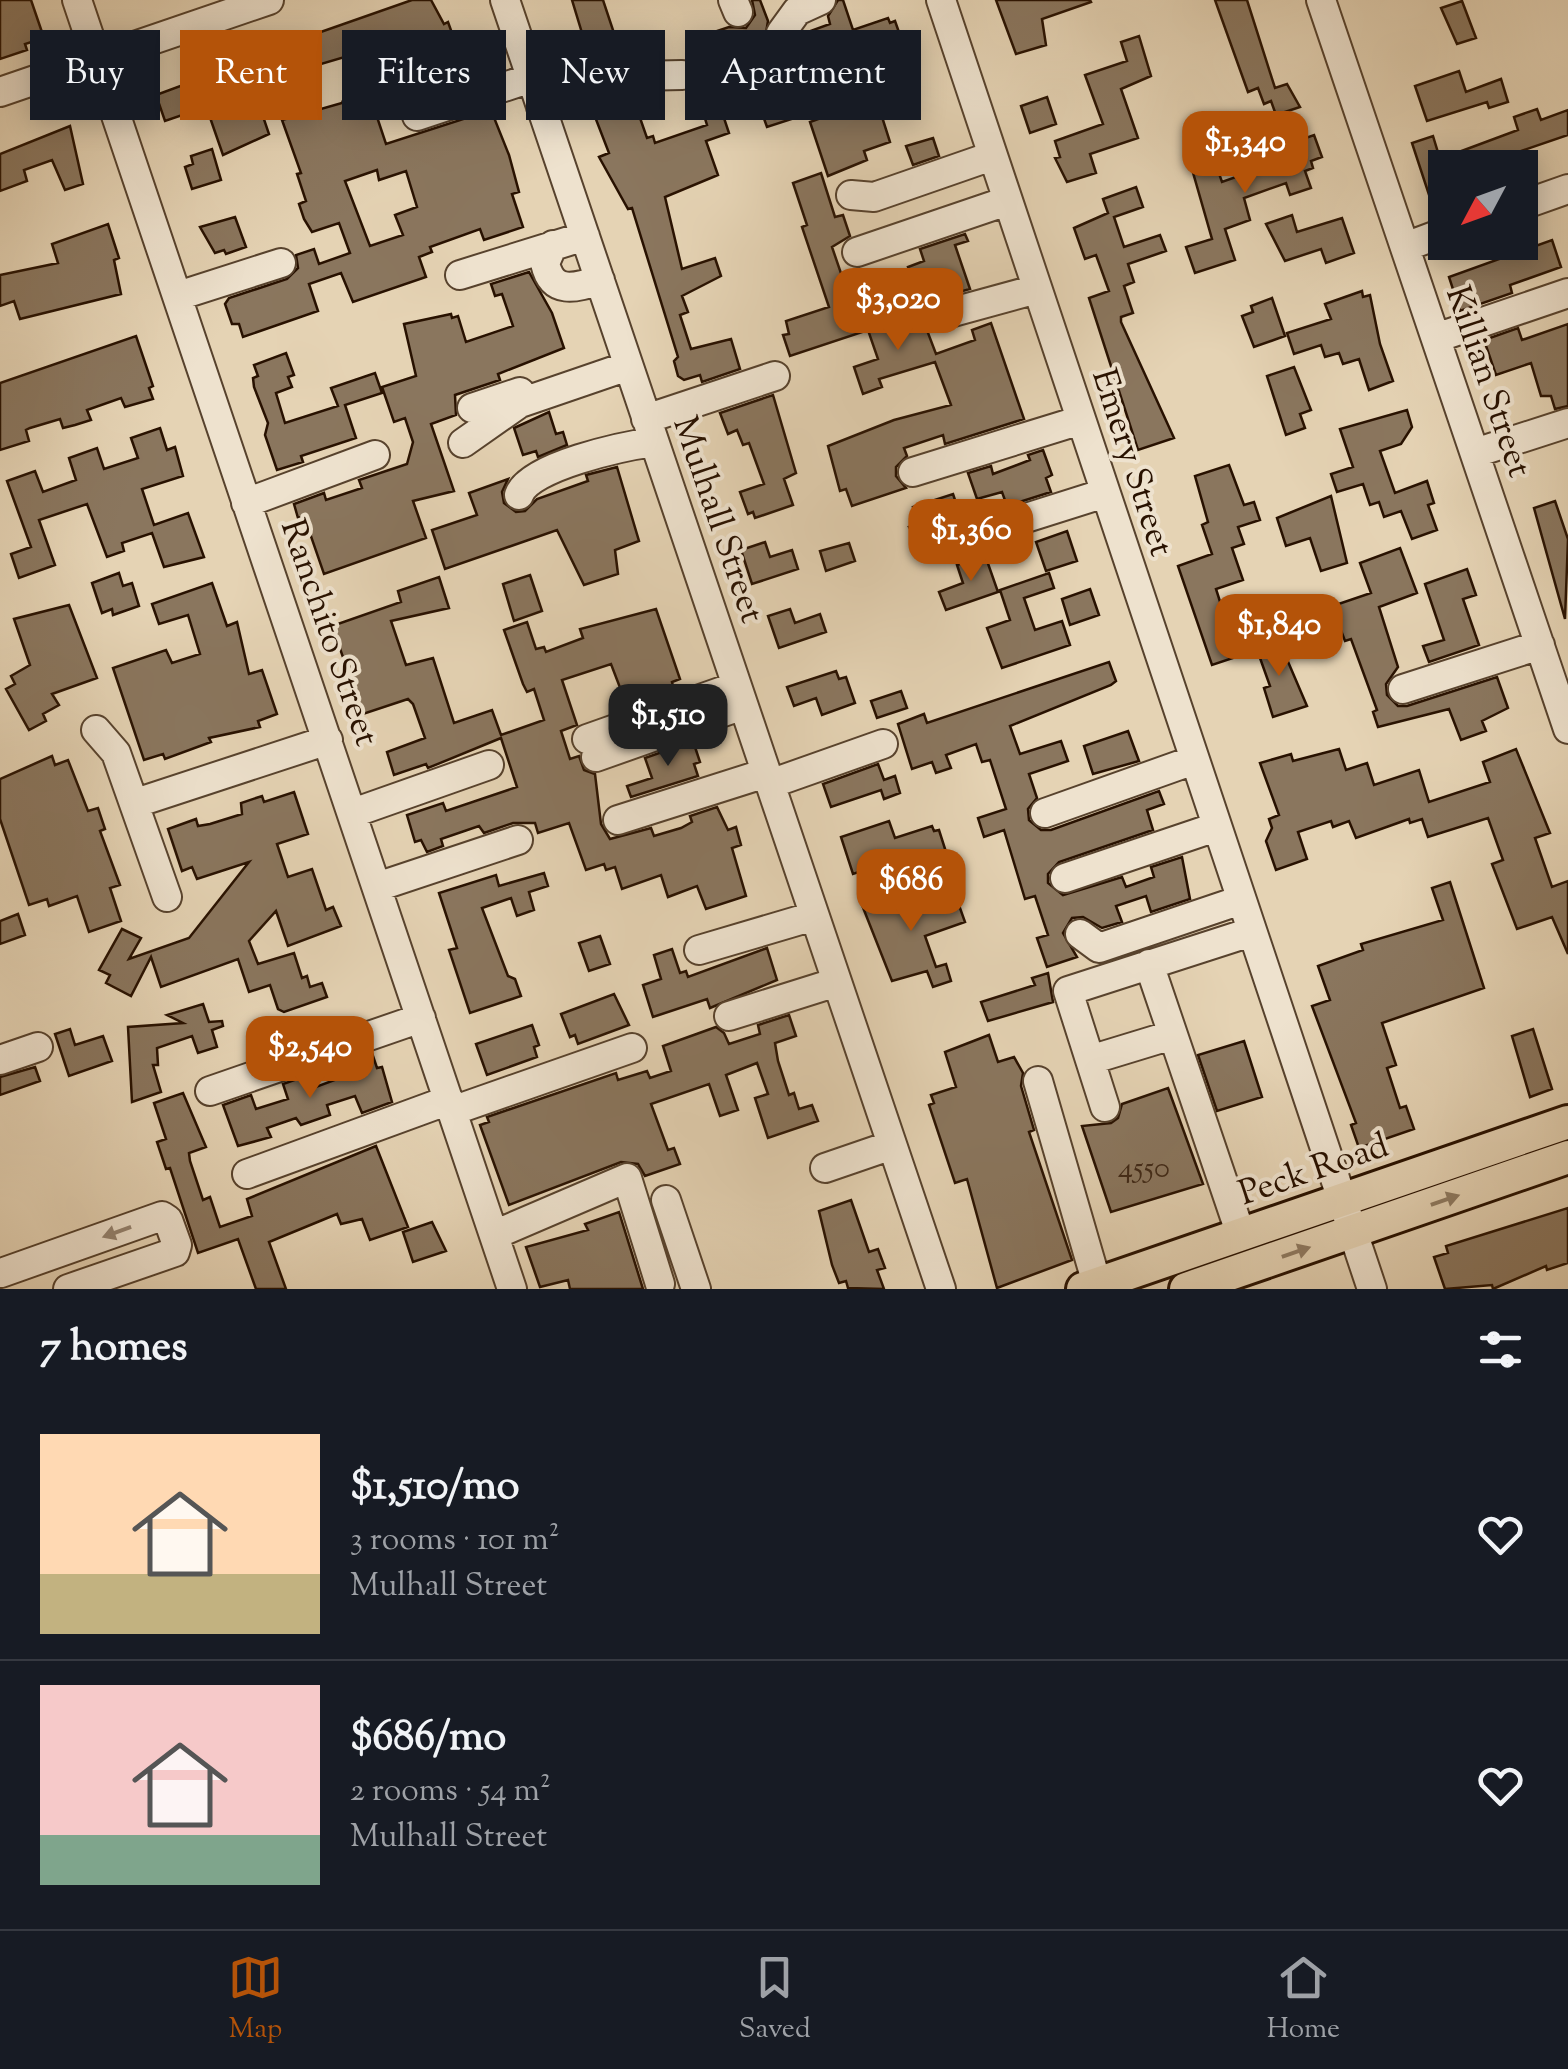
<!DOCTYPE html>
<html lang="en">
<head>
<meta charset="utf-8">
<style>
  :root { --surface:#171b24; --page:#242831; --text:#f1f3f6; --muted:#9ea1a6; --line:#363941; --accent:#b45309 }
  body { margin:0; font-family:"Sorts Mill Goudy",serif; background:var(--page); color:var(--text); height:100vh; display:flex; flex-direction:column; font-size:38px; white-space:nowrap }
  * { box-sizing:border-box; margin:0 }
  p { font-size:32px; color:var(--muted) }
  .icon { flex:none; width:55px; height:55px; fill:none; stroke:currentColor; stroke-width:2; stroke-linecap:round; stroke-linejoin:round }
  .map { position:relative; height:1289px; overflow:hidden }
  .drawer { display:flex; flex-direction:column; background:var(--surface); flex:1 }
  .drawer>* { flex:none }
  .guide { position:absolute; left:30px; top:30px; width:1000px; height:90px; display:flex; gap:20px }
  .needle { width:65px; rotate:229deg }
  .fabs { position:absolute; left:1428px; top:150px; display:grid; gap:20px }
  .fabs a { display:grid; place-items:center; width:110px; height:110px; border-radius:0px; background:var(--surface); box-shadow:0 5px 25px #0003; font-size:50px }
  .price { position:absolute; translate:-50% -85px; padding:0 22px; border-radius:20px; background:var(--accent); color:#fff; font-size:32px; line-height:65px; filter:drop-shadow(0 2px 5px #0008) }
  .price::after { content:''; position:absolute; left:50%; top:60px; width:30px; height:22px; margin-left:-15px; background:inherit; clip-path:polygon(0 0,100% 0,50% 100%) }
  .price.current { background:#222; color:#fff }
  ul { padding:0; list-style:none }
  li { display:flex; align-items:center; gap:30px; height:250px; padding:0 40px }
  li+li { border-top:2px solid var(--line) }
  li span { display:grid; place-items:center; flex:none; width:280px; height:200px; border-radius:0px; color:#555 }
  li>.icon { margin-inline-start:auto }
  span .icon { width:120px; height:120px; fill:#fffc; stroke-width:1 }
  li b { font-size:42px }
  h2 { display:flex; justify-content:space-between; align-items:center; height:120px; padding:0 40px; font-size:42px }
  .tag { padding:0 35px; border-radius:0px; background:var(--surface); box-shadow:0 5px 25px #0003; font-size:35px; line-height:90px }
  .tag.current { background:var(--accent); color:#fff }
  .tabs { display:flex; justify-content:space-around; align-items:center; height:140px; border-top:2px solid var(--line); background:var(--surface); font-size:28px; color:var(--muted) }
  .tabs a { display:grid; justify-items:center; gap:5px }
  .tabs .current { color:var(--accent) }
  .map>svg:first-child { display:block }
  .building { fill:#8a765e; stroke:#281100; stroke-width:2.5; fill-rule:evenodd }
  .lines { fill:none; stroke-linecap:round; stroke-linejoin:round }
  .minor-casing { stroke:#57422d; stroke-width:32 }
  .major-casing { stroke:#281100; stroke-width:38 }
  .minor { stroke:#eee2ce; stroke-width:28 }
  .major { stroke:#e5d3b4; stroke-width:32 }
  .oneway { fill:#907c63 }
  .oneway2 { fill:#958471 }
  .labels { text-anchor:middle; stroke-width:8; stroke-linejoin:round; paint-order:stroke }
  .number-label { font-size:30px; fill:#402a18 }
  .street-label { font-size:35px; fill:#281100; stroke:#eee2ce }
</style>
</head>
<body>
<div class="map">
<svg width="1568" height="1289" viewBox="0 0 1568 1289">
  <rect width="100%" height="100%" fill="#e5d3b4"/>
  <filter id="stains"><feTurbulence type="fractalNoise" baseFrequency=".002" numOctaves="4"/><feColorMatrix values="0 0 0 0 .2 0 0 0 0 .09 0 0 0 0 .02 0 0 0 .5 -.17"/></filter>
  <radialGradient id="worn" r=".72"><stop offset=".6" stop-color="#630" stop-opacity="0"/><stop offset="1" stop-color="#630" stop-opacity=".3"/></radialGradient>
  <path class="building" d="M0,0H31L44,38L25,44L27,50L0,59Z
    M412,0H431L444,24L448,22L457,47L471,42L482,76L438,90L434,76L372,96L358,53L250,85L241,60Z
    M572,0H603L615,36L607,38L611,49L589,56Z
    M752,0H760L768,21L765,39L778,52L729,68L738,94L709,104L700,75L704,64L696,38L729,27L746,28L755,15Z
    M838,0H843L853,30L888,18L890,23L895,21L901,38L860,52L853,33L822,44L824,49L814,52L817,60L788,70L781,50L802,34L830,24L828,16Z
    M996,0H1090L1091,2L1042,19L1046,45L1016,54Z
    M1215,0H1247L1275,88L1287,84L1300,107L1276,115L1271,101L1264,104L1258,88L1248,92Z
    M1462,1L1476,38L1457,44L1441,8Z
    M1139,36L1151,76L1121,89L1138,138L1090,154L1096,173L1067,182L1055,158L1060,157L1055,141L1103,124L1085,75L1127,61L1121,42Z
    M877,71L885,95L876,98L890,142L864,151L867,160L828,176L810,122L843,110L836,87Z
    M1459,71L1466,92L1501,79L1508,102L1489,108L1487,102L1427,121L1415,86Z
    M191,82L203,108L165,121L156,95Z
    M793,83L804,115L767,127L756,96Z
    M254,90L269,134L223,155L206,106Z
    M368,90L386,144L491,110L509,155L519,192L512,194L523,227L484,240L480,229L430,247L432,252L419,257L426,277L353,302L341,273L309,284L318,311L243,337L239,324H232L225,304L229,298L287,279L298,268L296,255L314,249L319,264L350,253L339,223L312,232L304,219L299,204L306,201L297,174L301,173L282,120L342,103L344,98ZM377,170L379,180L406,171L417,207L395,215L403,235L370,246L345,181Z
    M632,95L647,138L653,136L655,143L707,125L703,112L720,106L729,133L706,141L718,175L665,197L682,269L715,258L721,276L682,296L688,312L680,315L691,349L731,339L740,369L702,382L700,375L684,380L678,376L674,361L678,357L632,208L628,209L599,157L609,153L592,109Z
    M1047,97L1056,124L1030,133L1021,106Z
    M1537,109L1541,120L1568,110V135L1521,151L1523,157L1493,168H1445V196L1431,201L1412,143L1433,136L1440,159L1518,130L1514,117Z
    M70,126L83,184L65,190L52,160L24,170L27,181L0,191V154Z
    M1314,135L1322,157L1311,161L1313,168L1305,171L1311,188L1290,195L1286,183L1244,198L1250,220L1225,229L1235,260L1195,273L1186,247L1212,239L1192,169L1215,162L1222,182L1270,165L1266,152Z
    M933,138L939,156L913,165L906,146Z
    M212,149L221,180L192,189L185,167L193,164L191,156Z
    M821,173L835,217L843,215L850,236L832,247L846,288L874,278L877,287L911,275L908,267L924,261L920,249L965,234L968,241L955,245L970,289L945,296L925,285L912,283L895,293L892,308L899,317L925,325L936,354L975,340L972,330L991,323L1024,419L945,444L943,435L904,448L907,456L896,467V476L906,488L852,506L846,489L840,491L828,446L894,420L951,405L935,362L879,379L882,387L863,394L854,367L878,359L868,330L790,356L783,335L789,334L786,321L829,307L802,227L807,225L793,183Z
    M1136,187L1143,207L1114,217L1124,247L1160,235L1166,251L1128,264L1134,282L1124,286L1133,313L1121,317V322L1174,438L1138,450L1089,298L1109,291L1096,255L1085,259L1074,228L1108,213L1103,199Z
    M1292,215L1297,232L1342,218L1354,253L1326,263L1321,249L1285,261L1266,224Z
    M235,217L246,247L226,254L224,250L215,253L200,227Z
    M108,224L119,258L114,260L121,294L20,319L14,301L0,306V275L58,263L52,244Z
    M1552,240L1561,267L1510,285L1512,293L1460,311L1449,277Z
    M529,272L552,313L564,348L498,374L500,380L455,395L456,415L431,424L454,491L413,501L426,538L324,574L304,516L298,518L294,504L324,493L326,500L362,488L359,480L407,464L413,442L405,418L394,422L382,387L416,376L404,324L451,314L452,318L458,316L466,342L513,326L502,294L495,296L491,284Z
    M1362,291L1363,297L1370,295L1380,344L1393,381L1369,390L1359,359L1343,364L1339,353L1325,357L1321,345L1294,354L1287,333L1331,319L1325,304Z
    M1272,298L1285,336L1254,347L1242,316L1253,312L1251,306Z
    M1568,324V406L1555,409L1551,396H1541L1531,363L1496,375L1484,340L1518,328L1522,340Z
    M136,336L153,386L149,388L153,399L125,407L121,398L87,410L91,420L75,425L63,428L60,419L30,428L26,430L29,441L0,450V383Z
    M286,353L294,375L288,377L292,387L276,393L285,423L338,406L331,388L375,373L382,393L345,405L356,438L301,456L303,462L277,470L265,435L268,423L254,387L253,378L258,376L254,365Z
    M1294,367L1311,410L1300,414L1305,428L1286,435L1267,376Z
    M773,395L796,473L784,479L793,505L755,518L753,512L748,514L740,492L764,484L749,443L743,445L737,430L728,434L720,413Z
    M1407,410L1412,427L1401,444L1380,451L1395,493L1427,481L1434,503L1428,505L1437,530L1412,539L1401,511L1384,517L1379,502L1370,505L1363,484L1337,492L1331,474L1353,467L1340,429Z
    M549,412L556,434L563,432L567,445L538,457L536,451L523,455L514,428Z
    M160,428L167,450L175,447L183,476L142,489L154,525L188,513L204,557L164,567L152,533L122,543L124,551L107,557L87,504L39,520L55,565L19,578L11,554L31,547L7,481L35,471L43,492L76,480L69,458L97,448L104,469L138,458L131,438Z
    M1043,450L1052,475L1046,478L1051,492L1007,506L1002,492L977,499L968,473L991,466L993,474L1030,460L1028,455Z
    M1229,465L1244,505L1254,502L1260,520L1238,527L1244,544L1232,548L1243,580L1216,589L1229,630L1244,628L1251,652L1212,665L1178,566L1212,554L1202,525L1208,522L1195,476Z
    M617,467L639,541L615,550L618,574L584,585L557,530L445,569L432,530L477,515L469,493L508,479L502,492L504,503L516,512L525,511L537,499L588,481L586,475Z
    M953,494L961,518L935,531L930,540L934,554L926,557L909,527L919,523L913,507Z
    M1331,496L1347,563L1321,571L1310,538L1286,546L1277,518Z
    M1555,501L1568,539L1565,619L1534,508Z
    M1067,531L1077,561L1046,571L1036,542Z
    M765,542L770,557L792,550L798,569L752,584L741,550Z
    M849,543L855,561L826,571L820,551Z
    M1400,548L1417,593L1379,607L1398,667L1386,684L1387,695L1398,706H1407L1497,677L1508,708L1482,721L1486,731L1461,740L1449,709L1378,727L1373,712L1377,710L1351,639L1345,641L1337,620L1315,629L1309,614L1371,593L1360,563Z
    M985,555L998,592L946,610L939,592L963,583L957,565Z
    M1467,569L1476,595L1463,599L1479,645L1429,662L1423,646L1444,640L1425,584Z
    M119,573L123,586L132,583L139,606L113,615L112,609L102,613L92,583Z
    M1049,573L1054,588L1024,598L1035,630L1062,621L1070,645L1002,668L987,628L1010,620L1000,590Z
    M530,575L542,611L514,621L503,584Z
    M439,577L449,608L391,621L406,665L433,658L454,723L492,710L501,735L544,720L534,689L527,692L523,684L504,630L527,622L536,649L544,647L546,652L583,638L580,629L656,609L680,679L672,682L674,690L627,706L611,664L562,680L577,725L561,731L570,759L579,756L584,770L595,774L601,824L610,839L651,828L654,836L681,828L692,822L690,816L717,807L728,830L736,827L741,845L732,848L746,896L706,909L697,886L668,897L661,875L622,889L615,867L606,870L604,864L586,870L569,823L538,833L535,823H513L484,833L479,826L441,839L443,846L427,852L421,840L415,842L407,815L443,803L446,811L517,787L501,738L428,768L426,764L394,775L387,752L425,738L413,704L408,699L363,714L332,626L401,602L398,591Z
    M212,583L227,626L237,622L249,674L262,670L277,714L258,721L260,727L209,738L211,742L165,759L163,754L144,760L113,668L166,650L172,663L200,654L188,615L159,624L152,604Z
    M1090,589L1099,615L1070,625L1062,599Z
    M69,605L97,678L52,694L59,705L43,714L46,721L29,730L6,689L15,684L11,676L30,665L14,619Z
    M790,609L795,623L820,614L826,632L779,648L768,616Z
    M1277,636L1307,706L1273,717L1264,688L1270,686L1255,644Z
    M1109,662L1116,681L1111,685L1010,726L1020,754L1061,741L1068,761L1029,774L1037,798L1028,809L1029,820L1041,830H1051L1159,791L1164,804L1147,810L1153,830L1059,862L1048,874V883L1063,895L1122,877L1126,887L1154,877L1151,867L1182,857L1190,899L1151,912L1146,896L1116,906L1122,922L1102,928L1083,917L1072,918L1063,933L1077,957L1047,967L1037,938L1048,935L1035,896L1025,899L1004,830L984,837L978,818L1006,809L990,760L982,762L976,744L946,755L951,768L936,773L932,762L912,769L898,724L924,714L927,723Z
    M836,671L839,679L846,677L855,703L822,715L816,698L794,706L787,687Z
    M901,691L907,708L877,718L871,701Z
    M1128,731L1139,761L1093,774L1084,746Z
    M693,741L700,762L694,764L698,776L631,797L627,786L652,778L645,758Z
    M1339,749L1346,770L1367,763L1374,785L1419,770L1429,802L1490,782L1483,762L1516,749L1550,833L1535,838L1552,887L1568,881V954L1552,917L1517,929L1492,864L1503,860L1488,818L1428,837L1422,819L1410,823L1409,819L1356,838L1349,821L1333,827L1331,821L1298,832L1307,859L1276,870L1266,841L1272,828L1269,819L1279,815L1260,763L1291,754L1293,761Z
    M52,756L55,765L68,760L88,811L98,808L105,829L100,831L120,885L110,888L121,921L89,932L77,896L49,906L47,899L29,905L0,819V779Z
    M878,764L884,780L895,776L900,793L884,799L881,790L831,807L823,784Z
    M294,792L308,834L277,844L288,877L312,869L326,910L333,907L341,926L288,946L276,911L249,941L258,964L294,953L302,978L307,976L310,987L322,983L327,997L284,1012L278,1009L270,985L249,992L238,959L161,987L151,957L131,996L106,983L110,975L99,970L122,929L141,938L129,959L189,938L249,862L197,879L192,867L182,871L168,829L196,819L198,826L210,824L242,814L241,803L262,796L264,802Z
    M889,821L895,838L932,826L934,831L939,830L946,852L903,867L900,858L853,874L841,837Z
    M544,873L548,886L529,892L534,910L517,916L511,898L482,908L508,976L515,979L521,996L470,1013L449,950L457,948L439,893L496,875L499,886Z
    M1450,882L1484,988L1382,1023L1396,1065L1387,1068L1400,1108L1406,1106L1414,1129L1359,1148L1351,1125L1356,1123L1312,1006L1330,1000L1318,966L1363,950L1361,944L1443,920L1432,888Z
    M903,892L912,909L955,894L965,922L925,936L936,967L946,964L951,981L933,987L927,971L892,981L862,905Z
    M18,914L25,935L0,944V921Z
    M600,936L610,964L589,971L579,943Z
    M767,948L777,980L710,1008L707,999L653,1017L643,985L661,979L654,955L672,949L680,973L686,971L688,977Z
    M1048,973L1053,1002L988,1021L981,1002L1035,985L1032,978Z
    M614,994L629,1025L578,1044L575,1035L570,1037L561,1014Z
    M203,1004L209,1022L222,1021L223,1026L212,1030L217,1047L198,1053L192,1036L157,1048L158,1065H153L161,1092L132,1102L128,1027L183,1023L167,1015Z
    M789,1015L796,1036L775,1043L778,1061L789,1095L794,1093L799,1109L812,1105L818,1121L768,1138L755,1098L768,1094L757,1063L726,1075L738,1110L720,1116L709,1084L651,1104L668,1150L674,1148L680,1164L645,1176L638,1164L621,1162L509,1205L480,1125L489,1122L487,1117L616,1073L618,1080L647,1071L650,1078L671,1071L663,1046L716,1027L724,1033L729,1044L760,1034L758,1025Z
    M532,1025L539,1045L534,1047L537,1057L487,1075L476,1044Z
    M70,1029L75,1045L103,1036L112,1061L69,1076L55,1034Z
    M1533,1029L1552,1089L1530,1097L1512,1036Z
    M989,1035L998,1062L1014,1057L1023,1073L1021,1086L1034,1130L1029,1132L1072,1260L997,1288L967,1179L955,1183L929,1105L934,1103L931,1095L956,1087L945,1052Z
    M1244,1041L1262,1097L1217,1111L1198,1055Z
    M372,1053L377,1068L382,1067L392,1102L362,1113L355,1096L327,1105L330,1115L301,1125L296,1118L267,1128L271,1137L238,1146L223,1105L251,1095L256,1109L288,1099L283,1084L311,1074L316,1087L348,1075L344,1063Z
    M35,1067L40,1081L0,1095V1077Z
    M1168,1088L1203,1184L1111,1212L1082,1126L1111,1123L1118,1118L1122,1104Z
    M183,1093L206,1147L189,1153L190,1161L203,1200L210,1197L220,1227L252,1216L247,1199L376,1146L408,1227L370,1240L362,1219L341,1224L337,1214L269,1242L286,1289H256L238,1239L198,1253L170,1168L166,1169L157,1142L166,1139L154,1103Z
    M851,1200L869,1252L878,1249L885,1268L877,1270L884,1289L848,1288L846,1281L839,1283L832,1265L819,1211Z
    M1568,1208V1263L1547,1270L1546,1266L1493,1289L1492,1285L1445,1289L1434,1257L1448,1253L1446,1246Z
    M619,1212L643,1289H570L568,1280L540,1287L526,1247L588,1230L585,1224Z
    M432,1222L446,1251L413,1262L403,1232Z"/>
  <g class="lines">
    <g class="minor-casing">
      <path id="minor" d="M77,0L512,1289
        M505,0L941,1289
        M733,0L738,12
        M941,0L1372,1289
        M1321,0L1568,729
        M781,33L797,11L821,0
        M0,92L269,0
        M541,107L635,76L682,75
        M417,116L531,78
        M851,195L874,197L992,156
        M1520,206L1568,189
        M553,245L545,263C552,295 575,288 600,280
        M1405,247L1445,232
        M857,252L1007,201
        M460,275L585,236
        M178,296L281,263
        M909,303L917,300L942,315L1037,289
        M1436,338L1568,293
        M472,408L520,392
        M646,419L775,376
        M463,443L520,403L628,366
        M1475,453L1568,423
        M913,472L1081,420
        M519,495C529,466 624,446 654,442
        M246,503L375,455
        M947,543L1105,493
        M1403,689L1540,645
        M96,730L116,753L167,897
        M587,739L737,686
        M596,757L743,705
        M770,784L883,744
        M136,803L328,740
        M353,813L489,765
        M1045,813L1194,760
        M618,820L766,773
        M1065,878L1216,827
        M377,887L518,840
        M1080,934L1099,948L1241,900
        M699,950L814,916
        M1149,964L1241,1235
        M729,1016L837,982
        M0,1060L38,1047
        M1090,1060L1172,1035
        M1038,1081L1097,1284
        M210,1091L421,1018
        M1105,1107L1068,991L1251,932
        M452,1111L632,1048
        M825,1168L892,1145
        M247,1174L449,1100
        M666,1200L696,1289
        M494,1235L627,1178L660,1284
        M1,1273L162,1216L168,1220L177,1245L175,1252L68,1289"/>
    </g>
    <g class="major-casing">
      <path id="major" d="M1083,1289L1568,1122
        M1186,1289L1568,1157"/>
    </g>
    <use href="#minor" class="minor"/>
    <use href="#major" class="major"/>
  </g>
  <defs><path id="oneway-solid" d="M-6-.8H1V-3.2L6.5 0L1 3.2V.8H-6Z" transform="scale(2.5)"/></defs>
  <g class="oneway">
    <use href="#oneway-solid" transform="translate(1445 1200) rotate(-19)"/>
    <use href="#oneway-solid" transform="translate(1296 1252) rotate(-19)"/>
  </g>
  <use class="oneway2" href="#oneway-solid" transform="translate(117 1232) rotate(160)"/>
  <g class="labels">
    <g class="number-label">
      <text x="1144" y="1177">4550</text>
    </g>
    <g class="street-label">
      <text transform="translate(1490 381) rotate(71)" y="12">Killian Street</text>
      <text transform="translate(1134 462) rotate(72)" y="12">Emery Street</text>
      <text transform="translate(720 519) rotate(71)" y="12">Mulhall Street</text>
      <text transform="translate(331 632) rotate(71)" y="12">Ranchito Street</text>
      <text transform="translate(1313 1168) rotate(-19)" y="12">Peck Road</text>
    </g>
  </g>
  <rect width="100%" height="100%" filter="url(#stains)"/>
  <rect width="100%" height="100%" fill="url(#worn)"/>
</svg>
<div class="fabs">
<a><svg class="needle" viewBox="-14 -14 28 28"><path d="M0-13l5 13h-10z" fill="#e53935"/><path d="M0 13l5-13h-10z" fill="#9ea1a6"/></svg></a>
</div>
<b class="price" style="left:1245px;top:196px">$1,340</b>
<b class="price" style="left:898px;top:353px">$3,020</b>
<b class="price" style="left:971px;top:584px">$1,360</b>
<b class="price" style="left:1279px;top:679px">$1,840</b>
<b class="price current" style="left:668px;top:769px">$1,510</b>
<b class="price" style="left:911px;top:934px">$686</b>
<b class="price" style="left:310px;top:1101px">$2,540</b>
<div class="guide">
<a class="tag">Buy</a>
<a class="tag current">Rent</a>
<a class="tag">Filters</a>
<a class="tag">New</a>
<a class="tag">Apartment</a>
</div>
</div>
<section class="drawer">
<h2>7 homes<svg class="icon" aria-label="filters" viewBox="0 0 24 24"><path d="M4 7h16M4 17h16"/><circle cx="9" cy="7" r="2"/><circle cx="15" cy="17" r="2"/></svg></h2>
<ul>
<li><span style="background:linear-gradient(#ffd9b3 70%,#c2b280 0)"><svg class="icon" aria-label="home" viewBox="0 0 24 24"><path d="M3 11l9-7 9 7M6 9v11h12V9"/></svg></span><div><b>$1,510/mo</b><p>3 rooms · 101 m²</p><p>Mulhall Street</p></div><svg class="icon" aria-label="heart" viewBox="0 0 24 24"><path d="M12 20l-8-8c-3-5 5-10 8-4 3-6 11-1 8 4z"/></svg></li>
<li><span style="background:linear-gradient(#f6c9c9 75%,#7fa58c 0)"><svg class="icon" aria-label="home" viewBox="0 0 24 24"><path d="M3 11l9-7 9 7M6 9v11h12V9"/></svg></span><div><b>$686/mo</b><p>2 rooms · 54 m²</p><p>Mulhall Street</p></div><svg class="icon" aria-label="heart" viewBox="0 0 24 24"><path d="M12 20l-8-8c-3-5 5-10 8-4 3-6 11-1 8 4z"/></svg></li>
</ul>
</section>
<nav class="tabs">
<a class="current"><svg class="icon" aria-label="map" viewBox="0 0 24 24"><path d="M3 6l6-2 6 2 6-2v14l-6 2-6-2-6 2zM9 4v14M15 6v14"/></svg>Map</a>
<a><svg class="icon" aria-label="saved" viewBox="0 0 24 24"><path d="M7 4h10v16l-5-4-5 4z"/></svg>Saved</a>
<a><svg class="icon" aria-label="home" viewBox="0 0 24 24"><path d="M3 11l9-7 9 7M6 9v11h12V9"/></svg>Home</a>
</nav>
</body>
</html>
